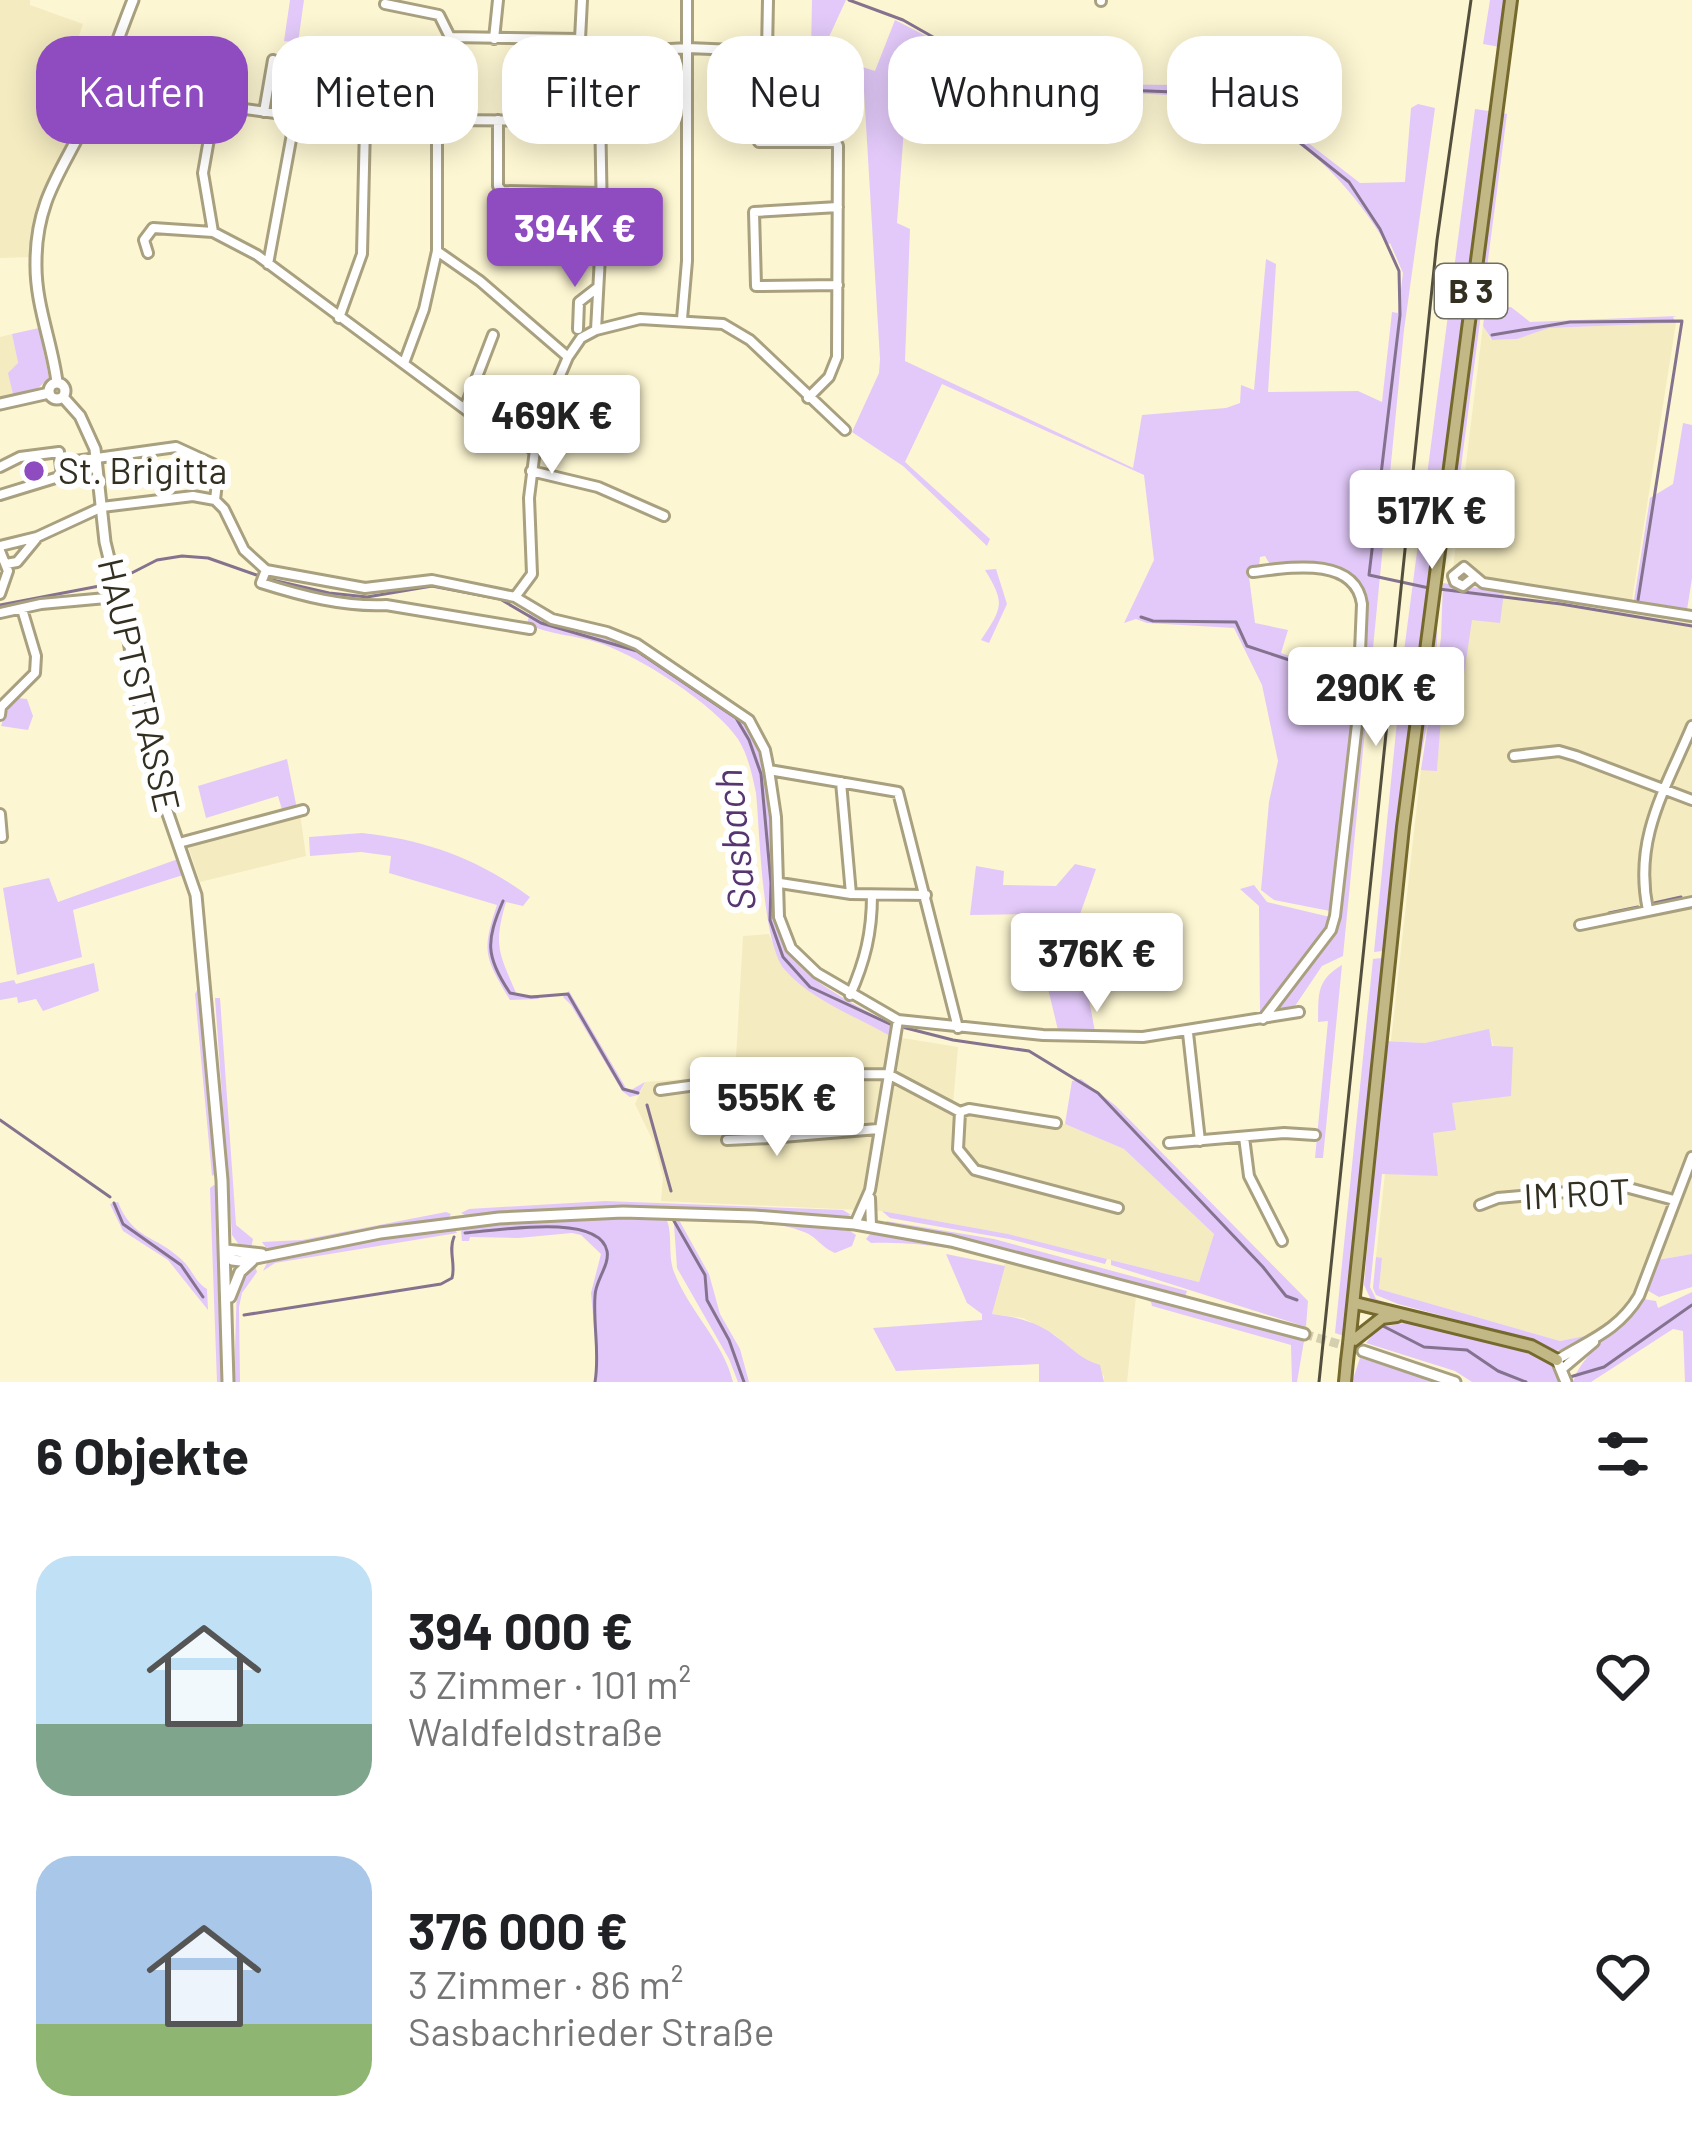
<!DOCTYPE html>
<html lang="de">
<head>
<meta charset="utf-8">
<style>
  :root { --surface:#fff; --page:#f6f6f6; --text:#202124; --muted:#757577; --accent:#8f4cc1 }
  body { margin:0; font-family:Barlow,sans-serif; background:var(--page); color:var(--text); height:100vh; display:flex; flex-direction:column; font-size:45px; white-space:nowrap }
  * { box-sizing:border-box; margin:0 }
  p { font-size:39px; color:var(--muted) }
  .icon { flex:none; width:66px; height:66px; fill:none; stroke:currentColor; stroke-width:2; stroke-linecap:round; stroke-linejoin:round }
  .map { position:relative; height:1382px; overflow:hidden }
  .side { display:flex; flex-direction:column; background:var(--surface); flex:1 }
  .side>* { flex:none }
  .banner { position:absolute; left:36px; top:36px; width:1620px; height:108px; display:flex; gap:24px }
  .price { position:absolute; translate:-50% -102px; padding:0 27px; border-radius:12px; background:#fff; color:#222; font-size:39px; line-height:78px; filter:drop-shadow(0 3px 6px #0008) }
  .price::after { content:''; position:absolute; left:50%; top:72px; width:36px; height:27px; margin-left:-18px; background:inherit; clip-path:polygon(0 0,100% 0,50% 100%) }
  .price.active { background:var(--accent); color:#fff }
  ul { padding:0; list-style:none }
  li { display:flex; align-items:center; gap:36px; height:300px; padding:0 36px }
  li span { display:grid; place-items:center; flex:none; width:336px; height:240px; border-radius:36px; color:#555 }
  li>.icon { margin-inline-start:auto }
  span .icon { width:144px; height:144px; fill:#fffc; stroke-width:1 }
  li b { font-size:51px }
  h2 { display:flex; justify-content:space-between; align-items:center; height:144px; padding:0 36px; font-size:51px }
  .chip { padding:0 42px; border-radius:36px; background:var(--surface); box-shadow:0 6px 30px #0003; font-size:42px; line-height:108px }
  .chip.active { background:var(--accent); color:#fff }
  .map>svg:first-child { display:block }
  .built { fill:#f4ebc0 }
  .green { fill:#e2c9f9; fill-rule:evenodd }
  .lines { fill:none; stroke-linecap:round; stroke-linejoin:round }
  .stream { stroke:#84728e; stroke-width:3 }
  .tertiary-tunnel { stroke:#d5ceaf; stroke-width:9; stroke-dasharray:9 4.5; stroke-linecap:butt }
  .minor-casing { stroke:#a8a07f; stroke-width:14 }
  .tertiary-casing { stroke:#a8a07f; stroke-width:15 }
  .primary-casing { stroke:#75692d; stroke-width:16 }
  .minor { stroke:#fff; stroke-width:8 }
  .tertiary { stroke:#fff; stroke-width:9 }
  .primary { stroke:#c2b885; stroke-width:10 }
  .rail { stroke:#534f3e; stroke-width:3 }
  .primary-bridge-casing { stroke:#75692d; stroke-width:16; stroke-linecap:butt }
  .primary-bridge { stroke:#c2b885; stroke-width:10 }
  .poi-dot { fill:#8f4cc1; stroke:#fff; stroke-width:4.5 }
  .labels { text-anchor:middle; stroke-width:12; stroke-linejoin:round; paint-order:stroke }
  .shield { fill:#fff; stroke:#706e64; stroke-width:3 }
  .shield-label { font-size:33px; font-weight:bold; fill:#333022 }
  .poi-label { font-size:36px; fill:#333022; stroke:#fff; text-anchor:start }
  .street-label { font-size:36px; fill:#333022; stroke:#fff }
  .water-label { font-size:39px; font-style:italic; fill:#563571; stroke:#fff }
</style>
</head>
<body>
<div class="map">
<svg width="1692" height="1382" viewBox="0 0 1692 1382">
  <rect width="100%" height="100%" fill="#fdf6d2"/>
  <path class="built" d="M0,0H30V5L83,24L67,70L97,81L46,192L35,257L0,258Z
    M1676,323L1632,600L1692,611V1254L1657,1260L1645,1289L1611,1323L1595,1334L1560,1341L1379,1289L1382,1259L1376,1257L1385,1173L1438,1176L1433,1132L1451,1103L1511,1095L1488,1030L1425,1043L1391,1041L1415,822L1421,770H1437L1450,593L1483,326L1491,340L1517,339L1548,328Z
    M12,334L18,364L9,373L13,394L0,399V337Z
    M300,813L306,856L200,882L187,843Z
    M769,934L784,969L803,985L890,1036L958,1047L953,1104L1065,1124L1124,1149L1214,1234L1199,1282L1008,1234L882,1211L661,1201L663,1177L653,1141L635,1104L645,1082L735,1075L743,936Z
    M1005,1262L1136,1296L1127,1382H1104V1376L1055,1335L1023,1318L992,1314Z"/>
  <path class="green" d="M290,0H304L298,43L284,41Z
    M812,0H846L822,52L811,51Z
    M1490,0H1507L1500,47L1483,44Z
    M895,20L983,65L986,61L1077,84L1182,85L1229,96L1285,125L1360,183L1405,182L1411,108L1418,104L1435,108L1404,330L1343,956L1322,966L1293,1009L1276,1012L1338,924L1364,680V592C1345,562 1303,560 1271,566L1265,556L1260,557L1259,567L1248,569L1255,623L1288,630L1281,653L1358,680L1335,912L1274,900L1261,890L1269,802L1278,761L1262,685L1234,628L1147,623L1136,619L1124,623L1154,560L1144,475L942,384L905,462L990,539L987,546L903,466L852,432L879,373L880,359L864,91L819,88L821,54L875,71ZM1022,80C1065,96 1105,92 1150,94C1259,98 1332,154 1387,245L1390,243L1403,273L1398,313L1392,312L1382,402L1358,391L1268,392L1276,264L1266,259L1254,390L1241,385L1240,403L1226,408L1142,415L1133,468L905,361L910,229L897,223L907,88L1001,130Z
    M1475,109L1489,111L1383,951L1374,952L1404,651Z
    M1498,112L1507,114L1451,544L1442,552Z
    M571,197H592L589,228H569Z
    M1511,307L1530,322L1677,316L1673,317L1676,323L1549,328L1517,339L1492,340L1483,326L1485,310Z
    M39,328L49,378L35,391L13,394L8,373L18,363L12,334Z
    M1683,423L1692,425V578L1687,610L1634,600L1650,498L1673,484Z
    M996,569L1007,604L989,643L981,640C1002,608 1006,604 985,570Z
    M1443,583L1504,592L1500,623L1472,620L1463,681L1444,680L1437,771L1421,770L1441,638Z
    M1436,607C1441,662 1429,717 1418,770Z
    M530,612C561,629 598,629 630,645C670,664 707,695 744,719C791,789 749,918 803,969C827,992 861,1007 890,1024V1036C857,1017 810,999 785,970C762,944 760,832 756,793C752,774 748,755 738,739C714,704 639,656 599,643C575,635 550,635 527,624Z
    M17,698L27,699L33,716L28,730L1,726L8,705Z
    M287,759L297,809L283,813L278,796L206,818L198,786Z
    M362,833C427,840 478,859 530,897L523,906L506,902C493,946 499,953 517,995H538L539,999L510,1000C485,958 481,952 497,905L389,873L391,856L361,852L310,856L309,837Z
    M178,859L183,875L73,910L82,957L17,975L3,888L49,878L58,902Z
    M1075,864L1096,869L1078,920L1077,934L1095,1032L1058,1030L1030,914L970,915L976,866L1004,871L1003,885L1056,886Z
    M1254,885L1267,902L1330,917L1321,935L1260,1014L1259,906L1240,889Z
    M1382,958L1344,1336L1335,1333L1373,959Z
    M94,963L99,991L43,1011L36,999L18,1003L17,997L0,1000V983L14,980L16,984Z
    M1342,965L1323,1158H1315L1328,1021L1318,1022C1319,996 1315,981 1342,965Z
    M200,985L217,1173L212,1176L195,994Z
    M569,991L626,1088L631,1090L645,1082L638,1095L630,1097L622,1091L571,1005L563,997Z
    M215,998H220L236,1225L253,1239L251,1248L240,1246L232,1235Z
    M1489,1029L1492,1046L1513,1047L1511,1096L1452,1103L1456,1130L1433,1133L1438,1176L1382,1174L1370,1287L1376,1299L1417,1313L1372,1302L1364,1285L1385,1041L1425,1043Z
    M1081,1079L1116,1106L1308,1301L1306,1327L1111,1265V1260L1199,1282L1214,1234L1124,1149L1065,1124L1072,1081Z
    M214,1185L218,1188L224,1382H217L210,1188Z
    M605,1201L843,1210L851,1215L842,1218L654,1208L469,1217L461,1213L469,1209Z
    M118,1202C133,1240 156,1235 182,1260C192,1269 195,1282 207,1289L208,1310L168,1260L123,1231L110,1204Z
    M882,1211L1008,1234L1107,1259L1105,1264L1009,1239L890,1218Z
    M446,1212L451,1214L447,1220L288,1246L267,1249L262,1242L302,1240Z
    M665,1216C674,1233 667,1253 674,1272C689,1311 723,1341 733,1382H594L597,1360L591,1293L601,1254L581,1235L572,1233L518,1238L470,1237L469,1241H462L461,1231L473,1224L568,1217Z
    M680,1216L751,1219L850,1231L856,1235L852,1246L835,1253C822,1248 816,1236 804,1232C768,1217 718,1223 679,1220L709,1274L720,1314L740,1349L749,1382H738L729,1359L677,1268L674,1224Z
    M886,1221L994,1239L1187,1291L1185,1297L991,1245L888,1226Z
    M454,1228L457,1233L275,1263L263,1271L269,1259L369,1239Z
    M871,1233L951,1245L1183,1305L1184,1310L1190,1307L1304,1341L1297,1382H1292L1291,1345L1152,1306L1151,1302L1136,1296C1051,1274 960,1239 871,1243L866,1239Z
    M946,1254L1005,1266L992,1314C1017,1317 1038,1322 1058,1338C1073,1349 1082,1360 1100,1365L1104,1382H1039V1364L896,1371L873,1328L982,1320V1314L967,1303Z
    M1692,1254V1287L1659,1297L1645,1289L1657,1260Z
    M1376,1257L1382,1258L1379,1289L1560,1341L1595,1334L1568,1349L1553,1351L1530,1339L1398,1304L1376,1295L1373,1288Z
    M254,1263L257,1272L242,1293L239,1307L240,1382H234L237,1284Z
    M1692,1292V1382H1685L1683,1331L1673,1329L1591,1382H1574C1575,1361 1626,1321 1643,1299L1656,1301L1658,1308Z
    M1408,1322C1439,1325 1531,1340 1551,1364C1555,1369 1557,1376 1559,1382H1472L1455,1371L1366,1343L1378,1328Z
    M1360,1358L1440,1382H1352Z"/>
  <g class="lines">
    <path class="stream" d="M849,0L903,20L970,58L1045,83L1098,89L1199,93L1225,99L1253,110L1279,126L1349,182L1380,229L1399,271L1400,315L1369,575L1429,588
      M1492,335L1570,322L1682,321L1638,600
      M118,580L157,560L182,556L208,558L268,579L329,593L367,597L432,586L500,599L541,623L637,651L736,718L749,740L761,774L771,883L770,920L783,957L810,987L892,1025
      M1439,589L1561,604L1692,626
      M0,605L110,584
      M1141,617L1153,621L1236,622L1247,646L1356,682
      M1367,685L1372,686
      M503,901C486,941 485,956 510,993L531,997L568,994L623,1089L638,1093
      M1654,903L1681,897
      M1609,913L1638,907
      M902,1027L953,1040L1029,1051L1098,1093L1263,1267L1286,1296L1297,1300
      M647,1105L671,1191
      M0,1120L110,1197
      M114,1203L123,1224L181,1265L203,1297
      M674,1221L705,1275L707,1300L729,1340L744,1382
      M465,1233C495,1231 599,1212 607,1251C610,1265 595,1281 595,1296C593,1326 600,1353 595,1382
      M244,1315L441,1284L452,1278C456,1264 448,1251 454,1237
      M1379,1324L1424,1347L1467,1350L1498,1371L1526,1382
      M1570,1377L1604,1367L1692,1305"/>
    <path class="tertiary-tunnel" d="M1304,1334L1363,1351"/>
    <g class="minor-casing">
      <path id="minor" d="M1101,1V0
        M385,4L439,15L450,37
        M494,39L498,0
        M580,39L582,0
        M580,39L599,53
        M409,49L448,50
        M757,51L759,142H836L838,146L837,357L829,377L808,398
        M767,52L768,0
        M599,53L688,48L824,54
        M105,73L215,105L365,125L437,120L599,121
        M215,105L203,173L213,232L257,255L485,424L535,450
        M264,112L273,60
        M498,120V186L502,191L599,193
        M822,141L824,107
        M838,207L754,212L756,286L838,285
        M597,250L593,218L599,210
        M437,251L480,281L568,357
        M148,253L144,240L153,228L213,232
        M268,264L295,118
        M339,318L362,254L365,125
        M682,319L687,261V0
        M578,329L579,302L597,288
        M596,330L602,220L599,53
        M404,363L424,309L437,251V120L450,37L580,39
        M465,408L493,335
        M61,463L176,447L213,464L218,474L215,500
        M0,467L20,457L59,452L62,476L0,495
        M531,471L598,487L664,516
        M0,546L37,537L102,507L193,496L215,500L224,509L244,550L266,570L365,588L432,580L515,597L552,619L607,632L637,644L749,720L765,750L769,770L776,817L779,917L791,948L817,973L898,1020L1043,1035L1143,1037L1299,1012
        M0,551L8,571L0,594
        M6,564L17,562L36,539
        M266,570L261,583C302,596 344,607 386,605L530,629
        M1253,572C1287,568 1355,555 1362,604L1357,724L1335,916L1331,930L1263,1019
        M1473,578L1463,586L1455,582L1453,576L1464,567L1483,583L1692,616
        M515,597L532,574L529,498L535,450L547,406L568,357L581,338L596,330L640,319L723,324L750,340L845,430
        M0,613L41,604L117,597
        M0,715L1,707L35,673L36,656L22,609
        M1514,756L1559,751L1576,756L1692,800
        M769,770L898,792L958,1028
        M841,782L851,894
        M0,814L2,837
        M179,843L303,810
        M780,883L851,894L926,895
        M1648,910C1633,839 1665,790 1692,726
        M1580,925L1692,902
        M850,995C865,961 872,933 872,895
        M1188,1033L1200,1141
        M769,1075L770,1138L878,1129
        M660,1090L769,1075L888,1074L960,1112
        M1056,1123L969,1109L960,1112L958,1149L975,1170L1118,1208
        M1244,1137L1249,1176L1282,1241
        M727,1140L770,1138
        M1169,1143L1284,1133L1315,1135
        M870,1198L871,1226
        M1480,1205L1498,1198L1625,1187L1674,1200
        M855,1224L870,1190L898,1020
        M1557,1360C1589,1340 1618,1331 1639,1296L1692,1157
        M1562,1369L1594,1342"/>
    </g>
    <g class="tertiary-casing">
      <path id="tertiary" d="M57,382C52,342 35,304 36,262C36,197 65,168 89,114C105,77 118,38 133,0
        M49 391a8 8 0 1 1 16 0a8 8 0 1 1-16 0Z
        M63,397L80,416L95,449L105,542L129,641L149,759L196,895L222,1180L228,1382
        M0,404L49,393
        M226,1250L232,1260L241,1261L380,1233L499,1218L623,1212L754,1216L855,1224L951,1241L1304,1334
        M226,1250L262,1254
        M230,1297L240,1272L252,1261
        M1363,1351L1455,1382
        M1557,1360L1566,1382"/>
    </g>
    <g class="primary-casing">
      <path id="primary" d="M1355,1303L1531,1346L1557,1360
        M1349,1344L1403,827L1511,0
        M1349,1344L1382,1318L1397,1316
        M1345,1382L1347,1361"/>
    </g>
    <use href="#minor" class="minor"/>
    <use href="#tertiary" class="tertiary"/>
    <use href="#primary" class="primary"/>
    <path class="rail" d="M1319,1382L1437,240L1471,0"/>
    <g class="primary-bridge-casing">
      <path id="primary-bridge" d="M1347,1361L1349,1344"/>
    </g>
    <use href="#primary-bridge" class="primary-bridge"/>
  </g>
  <circle class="poi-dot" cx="34" cy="471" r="12"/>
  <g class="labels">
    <rect class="shield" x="1435" y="264" width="72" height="54" rx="9"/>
    <g class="shield-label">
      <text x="1471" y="303">B 3</text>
    </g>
    <g class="poi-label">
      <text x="58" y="484">St. Brigitta</text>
    </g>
    <g class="street-label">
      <text transform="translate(139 685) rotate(77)" y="13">HAUPTSTRASSE</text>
      <text transform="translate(1577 1194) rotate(-3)" y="13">IM ROT</text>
    </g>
    <g class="water-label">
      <text transform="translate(735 840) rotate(-96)" y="14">Sasbach</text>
    </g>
  </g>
</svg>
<b class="price active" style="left:575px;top:290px">394K €</b>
<b class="price" style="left:552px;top:477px">469K €</b>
<b class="price" style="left:1432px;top:572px">517K €</b>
<b class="price" style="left:1376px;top:749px">290K €</b>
<b class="price" style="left:1097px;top:1015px">376K €</b>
<b class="price" style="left:777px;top:1159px">555K €</b>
<div class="banner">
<a class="chip active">Kaufen</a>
<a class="chip">Mieten</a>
<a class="chip">Filter</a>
<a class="chip">Neu</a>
<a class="chip">Wohnung</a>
<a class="chip">Haus</a>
</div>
</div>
<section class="side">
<h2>6 Objekte<svg class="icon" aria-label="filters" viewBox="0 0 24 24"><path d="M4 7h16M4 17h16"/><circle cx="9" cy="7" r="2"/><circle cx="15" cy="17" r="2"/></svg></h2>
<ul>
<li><span style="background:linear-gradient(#bfe0f5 70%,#7fa58c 0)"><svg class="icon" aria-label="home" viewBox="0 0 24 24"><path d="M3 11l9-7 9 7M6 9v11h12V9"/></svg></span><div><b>394 000 €</b><p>3 Zimmer · 101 m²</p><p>Waldfeldstraße</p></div><svg class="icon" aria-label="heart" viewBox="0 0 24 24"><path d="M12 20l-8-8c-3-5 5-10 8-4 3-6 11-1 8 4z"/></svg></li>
<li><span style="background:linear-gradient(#a9c7e8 70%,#8fb573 0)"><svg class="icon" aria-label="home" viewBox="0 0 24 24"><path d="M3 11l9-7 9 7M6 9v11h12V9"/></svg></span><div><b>376 000 €</b><p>3 Zimmer · 86 m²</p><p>Sasbachrieder Straße</p></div><svg class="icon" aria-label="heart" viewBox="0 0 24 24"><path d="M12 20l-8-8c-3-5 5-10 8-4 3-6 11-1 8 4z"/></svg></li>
</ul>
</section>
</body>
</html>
